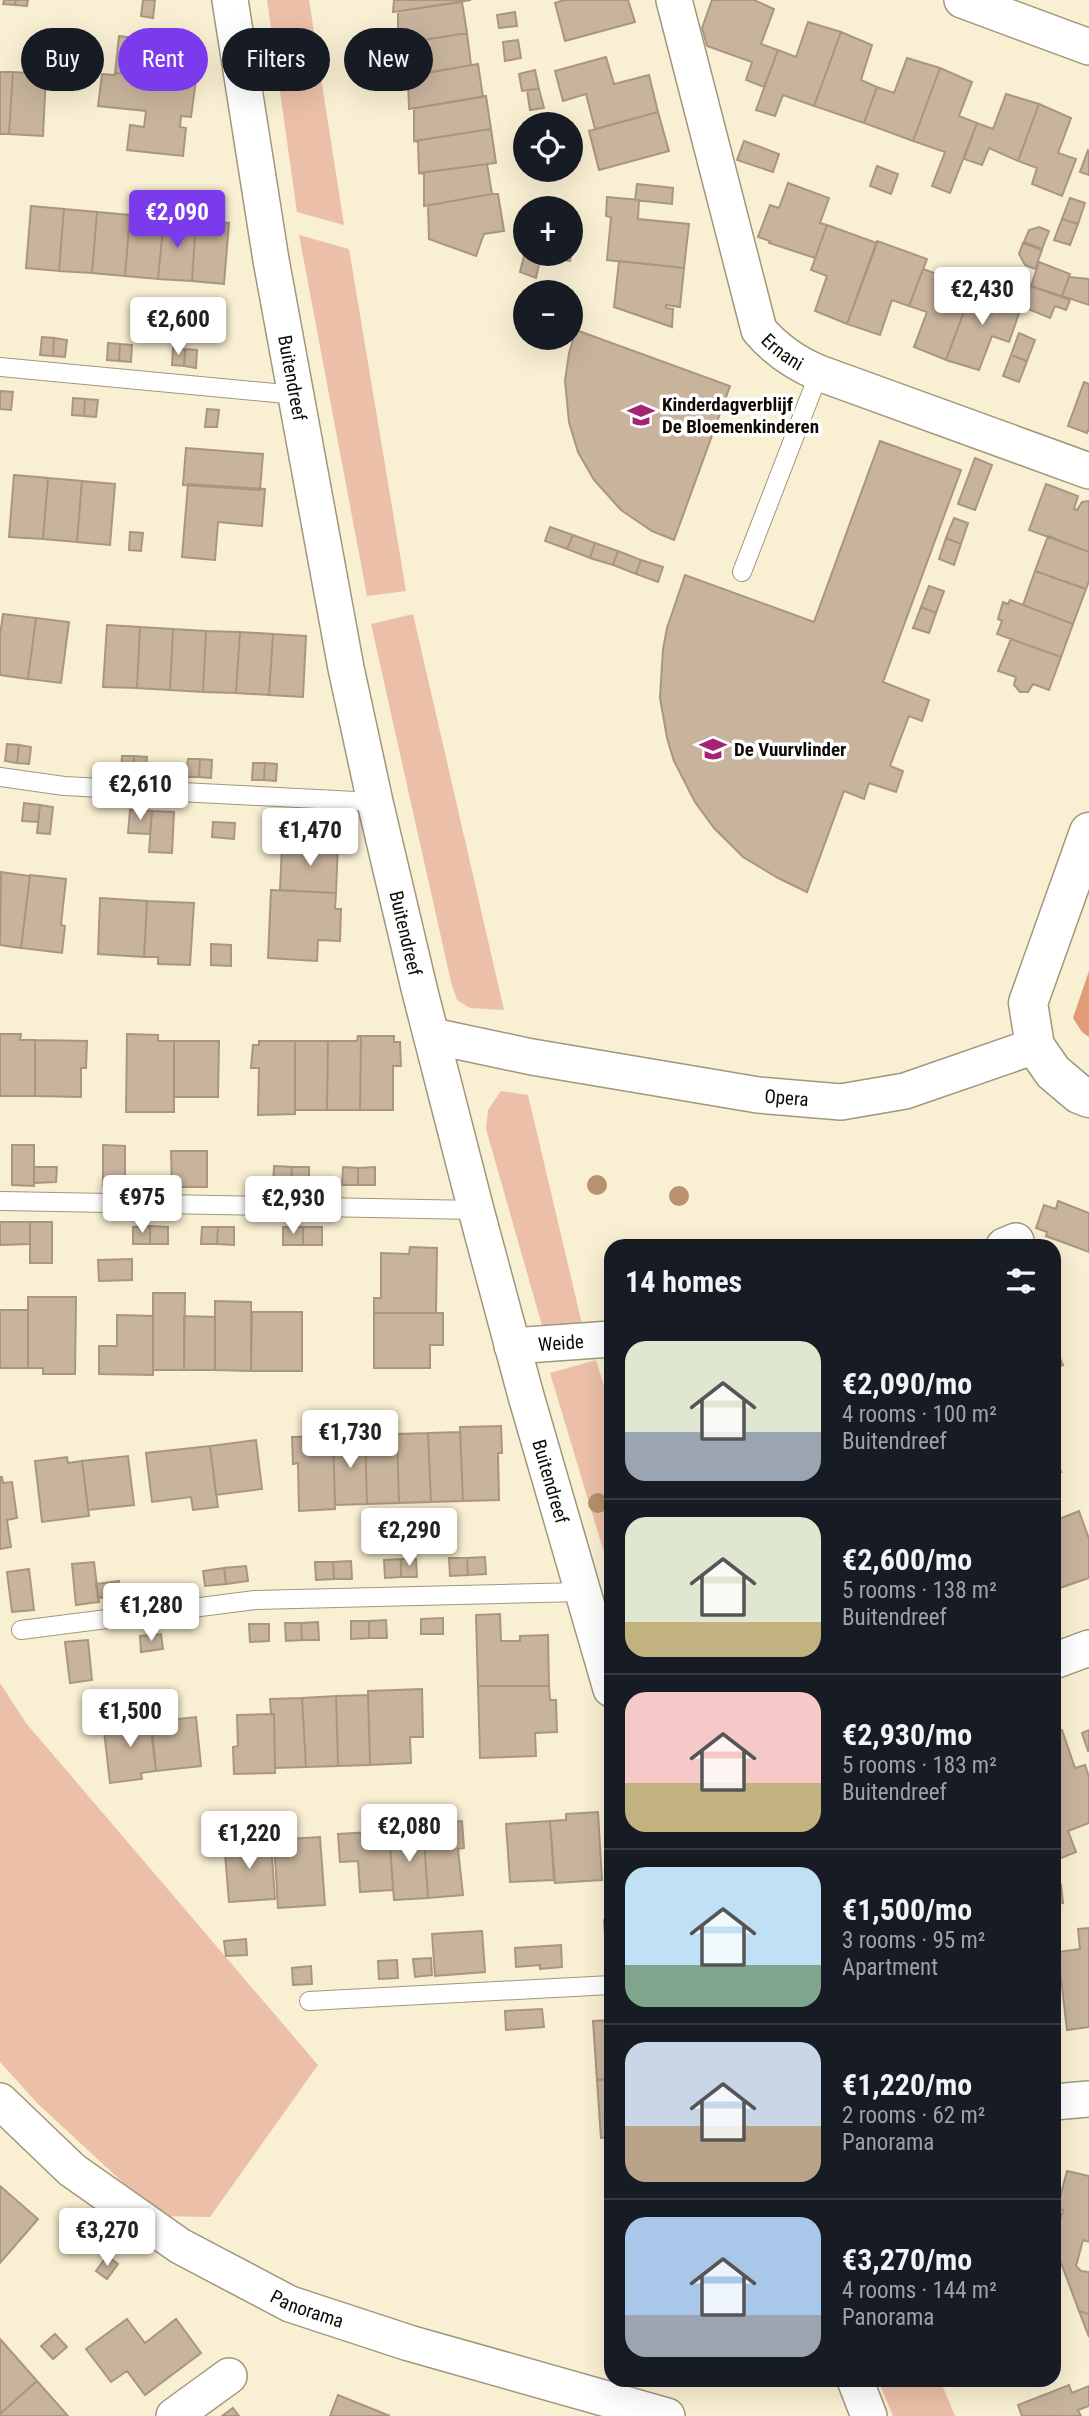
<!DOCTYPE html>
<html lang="en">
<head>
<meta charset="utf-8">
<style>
  :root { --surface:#171b24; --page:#242831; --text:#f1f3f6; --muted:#9ea1a6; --line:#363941; --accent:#7c3aed }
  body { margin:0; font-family:"Roboto Condensed",sans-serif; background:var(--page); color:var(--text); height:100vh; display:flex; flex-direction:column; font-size:26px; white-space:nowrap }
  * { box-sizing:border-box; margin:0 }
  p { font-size:23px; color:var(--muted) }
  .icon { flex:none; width:38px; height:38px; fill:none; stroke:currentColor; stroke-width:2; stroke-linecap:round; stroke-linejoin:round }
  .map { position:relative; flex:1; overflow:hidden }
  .sheet { position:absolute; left:604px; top:1239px; width:457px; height:1148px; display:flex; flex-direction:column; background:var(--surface); border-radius:21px; box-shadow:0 7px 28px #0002 }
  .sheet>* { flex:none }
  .banner { position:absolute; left:21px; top:28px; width:478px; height:63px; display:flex; gap:14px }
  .fabs { position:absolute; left:513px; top:112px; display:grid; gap:14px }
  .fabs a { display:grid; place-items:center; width:70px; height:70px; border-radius:50%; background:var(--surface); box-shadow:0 7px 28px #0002; font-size:35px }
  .price { position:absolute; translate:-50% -60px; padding:0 16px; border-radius:7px; background:#fff; color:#222; font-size:23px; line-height:46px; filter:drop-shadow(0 2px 4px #0008) }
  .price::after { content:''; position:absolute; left:50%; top:42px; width:21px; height:16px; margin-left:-10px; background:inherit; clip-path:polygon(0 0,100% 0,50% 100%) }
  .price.selected { background:var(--accent); color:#fff }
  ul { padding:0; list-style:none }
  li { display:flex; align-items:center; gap:21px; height:175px; padding:0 21px }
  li+li { border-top:2px solid var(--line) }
  li span { display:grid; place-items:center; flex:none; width:196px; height:140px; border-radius:21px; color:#555 }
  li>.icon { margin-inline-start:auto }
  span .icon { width:84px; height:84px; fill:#fffc; stroke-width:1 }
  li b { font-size:30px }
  h2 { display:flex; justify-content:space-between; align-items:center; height:84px; padding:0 21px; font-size:30px }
  .pill { padding:0 24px; border-radius:32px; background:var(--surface); box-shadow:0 7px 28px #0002; font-size:24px; line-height:63px }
  .pill.selected { background:var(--accent); color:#fff }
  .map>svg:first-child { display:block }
  .green { fill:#ecc0a8 }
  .forest { fill:#df9c76 }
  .building { fill:#c8b49d; stroke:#aa9680; stroke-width:2 }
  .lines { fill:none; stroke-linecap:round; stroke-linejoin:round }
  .lane-casing { stroke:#a0977c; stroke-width:20 }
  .street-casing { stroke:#a0977c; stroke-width:38 }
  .secondary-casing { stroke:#a0977c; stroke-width:41 }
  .lane { stroke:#fff; stroke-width:18 }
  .street { stroke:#fff; stroke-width:35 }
  .secondary { stroke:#fff; stroke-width:38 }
  .tree { fill:#b8916d }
  .labels { text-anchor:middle; stroke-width:7; stroke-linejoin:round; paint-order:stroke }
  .street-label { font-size:19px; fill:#0f0b04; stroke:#fff }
  .poi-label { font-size:19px; font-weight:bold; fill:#0f0b04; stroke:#fff; text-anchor:start }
</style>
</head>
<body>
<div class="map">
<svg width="1089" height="2416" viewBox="0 0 1089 2416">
  <rect width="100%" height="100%" fill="#f9efd2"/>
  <path class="green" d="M267,0H309L344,225L297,212Z
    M299,235L349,249L406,591L367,596Z
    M413,614L504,1010L470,1008L457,1000L451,982L371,624Z
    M501,1091L528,1095L582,1324L543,1329L486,1129L488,1110Z
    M596,1360L611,1408V1576L550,1373Z
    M0,1683L26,1723L318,2065L210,2217L159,2216L37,2103L0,2062Z
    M878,2380H940L955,2416H893Z"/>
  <path class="forest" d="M1089,971V1037L1082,1032L1073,1018Z"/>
  <path class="building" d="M4,0H16L15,5L3,4Z
    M16,0H28L27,6L15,5Z
    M143,0H155L153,18L141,16Z
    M394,0H471L393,12Z
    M564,0H628L635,22L565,41L555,3Z
    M712,0H754L774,9L761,44L778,50L764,87L746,80L752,62L707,46L702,28Z
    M462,2L467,33L398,44V12H393Z
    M515,12L517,26L499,28L497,15Z
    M808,22L841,32L814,106L783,95L775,116L756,110L778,50L796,57Z
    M841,32L872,45L861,80L877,87L864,123L814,106Z
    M467,33L471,65L403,77V44H399Z
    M119,36L195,45L191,79L115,73Z
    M518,40L521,58L505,61L503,42Z
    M606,57L614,84L649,75L658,112L595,129L586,94L563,101L555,71Z
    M907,58L940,68L913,141L864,123L877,87L894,93Z
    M478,64L483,97L409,109L408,77H403Z
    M940,68L972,82L959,116L977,123L950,193L932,186L945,152L913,141Z
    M535,70L539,89L522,91L519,74Z
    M0,72H13L9,134H0Z
    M13,72L46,74L43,136L9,134Z
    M115,73L196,80L191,117L181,116L180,127L186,128L183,156L127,150L130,125L144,127L146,111L98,106L102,74L115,75Z
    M539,89L544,108L530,110L527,90Z
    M1006,94L1039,104L1018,161L989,148L982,165L964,159L977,123L993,129Z
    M486,96L491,129L414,141V109H409Z
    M1039,104L1071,118L1058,153L1076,159L1062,196L1032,184L1037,168L1018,161Z
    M658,112L669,151L599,170L589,131Z
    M491,129L496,163L419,173L418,142L414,141Z
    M744,141L779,154L773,172L737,160Z
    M1088,150L1089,151V175L1080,172Z
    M487,164L492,194L424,206V174L419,173Z
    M877,166L898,174L891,194L870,186Z
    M788,183L829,198L820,223L827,225L815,258L769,243L770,241L758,237L770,205L779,208Z
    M637,184L673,188L672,204L635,200Z
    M492,194H498L504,231L484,234L476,256L429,239L428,206H424Z
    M607,197L639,200L638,219L689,224L684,268L607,260L611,217L606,216Z
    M1070,198L1085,203L1078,224L1062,219Z
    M31,206L64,209L59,271L26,268Z
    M64,209L97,212L92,273L59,271Z
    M97,212L130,215L125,276L92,273Z
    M130,215L164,217L158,279L125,276Z
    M164,217L196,220L192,281L158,279Z
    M1062,219L1078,224L1070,245L1054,240Z
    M196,220L229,223L224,284L192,281Z
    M827,225L877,243L847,324L815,311L827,276L811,270Z
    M1039,227L1049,231L1042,249L1024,242L1029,230Z
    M877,241L927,259L909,306L892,300L880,335L847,324Z
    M1023,243L1042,250L1035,269L1025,265L1019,254Z
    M570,249H572L570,261L550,257V254H570Z
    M524,256L540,260L536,278L520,272Z
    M619,261L684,268L680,307L666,305V308L673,309L672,327L614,307Z
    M1039,262L1070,274L1062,296L1031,286Z
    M923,269L973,287L946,360L914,347L927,312L909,306Z
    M1069,277L1089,279V305L1062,296Z
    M1031,286L1070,300L1066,310L1055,306L1050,318L1023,307Z
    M973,287L1022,305L1009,342L992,336L979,370L946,360Z
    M576,330L730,386L674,540L652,531L621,510L594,480L578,452L569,422L565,381L569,353Z
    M1019,333L1035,340L1027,361L1011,355Z
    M42,337L54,338L53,356L40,355Z
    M54,338L67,340L65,357L53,356Z
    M108,343L120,344L119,361L107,360Z
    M120,344L132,345L131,362L119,361Z
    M173,348L185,349L184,366L172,365Z
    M185,349L197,350L196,368L184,366Z
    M1011,355L1027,361L1019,382L1003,376Z
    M1084,382L1089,384V428L1087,433L1068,426Z
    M0,391L13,392L11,410L0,409Z
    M73,398L85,399L84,416L72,415Z
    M85,399L98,400L96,417L84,416Z
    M207,409L219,410L217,427H205Z
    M880,441L961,470L883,682L929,700L922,721L909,716L890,766L903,771L896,792L869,783L864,799L844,791L807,892L778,878L743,857L714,828L695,802L674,761L667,738L660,698L663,649L667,628L685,575L814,622Z
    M186,448L263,454L260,490L183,485Z
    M975,458L992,465L975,510L958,504Z
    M14,475L48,478L43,539L9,537Z
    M48,478L82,481L77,542L43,539Z
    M82,481L115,484L110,545L77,542Z
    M188,484L265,489L262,526L218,522L215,560L182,557Z
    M1046,484L1078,496L1074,509L1077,510L1082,502L1089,501V552L1029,530Z
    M954,518L968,523L961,544L946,538Z
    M550,527L573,535L567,549L545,541Z
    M130,532L143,533L141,551L129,550Z
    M573,535L595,543L590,558L567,549Z
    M1048,536L1089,552V581L1086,589L1035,571Z
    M946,538L961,544L954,565L939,559Z
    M595,543L618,551L613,565L590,558Z
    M618,551L641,560L636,574L613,565Z
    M641,560L663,567L658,582L636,574Z
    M1035,571L1086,589L1073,624L1023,605Z
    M929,586L944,591L936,613L921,607Z
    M1010,600L1073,624L1061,657L997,634L1002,621L998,619L1003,602L1008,604Z
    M921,607L936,613L929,633L913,628Z
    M3,614L36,618L28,679L0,675V635Z
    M36,618L69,622L61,683L28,679Z
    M107,625L140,627L137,688L103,687Z
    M140,627L173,629L170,690L137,688Z
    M173,629L206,631L203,692L170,690Z
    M206,631L240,632L236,693L203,692Z
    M240,632L273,634L269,695L236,693Z
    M273,634L306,636L303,697L269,695Z
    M1011,639L1061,657L1049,690L1033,684L1028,692H1020L1014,685L1016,677L998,671Z
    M7,744L19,745L17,763L5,761Z
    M19,745L31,747L29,764L17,763Z
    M122,756H134L133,773H121Z
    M134,756L147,757L145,774L133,773Z
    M188,759H200L199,777H186Z
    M200,759L212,760L211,778L199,777Z
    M253,763H265L264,780H252Z
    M265,763L277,764L276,781L264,780Z
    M24,803L40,805L38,822L22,821Z
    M40,805L53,807L50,834L37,833Z
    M130,810L152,811L150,834L128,833Z
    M152,811L174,812L172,853L149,852Z
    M213,822L235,823L234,839L212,837Z
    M311,843H338L336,893L280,890L282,846L311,847Z
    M1,872L30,876L21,948L0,945Z
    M30,875L66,879L61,925L65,926L62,953L21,948Z
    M271,890L336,893L335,909H341L340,941L318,940L317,961L268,958Z
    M100,898L147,901L144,957L98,954Z
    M147,901L194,903L190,965L158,964V957H144Z
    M211,944L231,945V966L211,965Z
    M0,1034H21L20,1040H35V1096H0Z
    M127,1034L158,1035V1041H174V1112H126Z
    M358,1036H361L360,1110H327L328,1041H357Z
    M361,1036H394V1042H400L401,1066H393V1110H360Z
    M35,1040L87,1041L86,1068H81V1097L35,1096Z
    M174,1041H219L218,1097H174Z
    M259,1041H295V1114L258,1115L259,1068H251L253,1045H259Z
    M295,1041H328L327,1110H295Z
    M12,1145H34V1186L12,1185Z
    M103,1145L125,1146V1186H103Z
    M171,1151H207V1187H172Z
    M274,1166L292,1167L291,1185H273Z
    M34,1167H57L56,1182L34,1183Z
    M292,1167H309V1185H291Z
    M343,1167L358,1168V1185H342Z
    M375,1167V1185H358V1168Z
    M1058,1201L1089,1213V1252L1046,1236L1047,1232L1036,1228L1044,1205L1056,1209Z
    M0,1222H30V1244L0,1245Z
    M30,1222H52V1263H30Z
    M150,1226L168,1227V1244H150Z
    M150,1226V1244H133V1227Z
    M202,1227H218L217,1244H201Z
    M218,1227H234V1245L217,1244Z
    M283,1227H303V1245H283Z
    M303,1227H322V1245H303Z
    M410,1247L437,1248L436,1313H374V1298H381V1253L409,1254Z
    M132,1259V1280L99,1281L98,1260Z
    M153,1293H185L184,1370H153Z
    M28,1297H76L75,1374H43V1368H28Z
    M215,1301L251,1302V1371L215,1370Z
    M0,1310H28V1368H0Z
    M252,1312H302V1371H251Z
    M374,1313H443V1345H430V1368H374Z
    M117,1315L153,1316V1375L99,1374V1346H117Z
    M184,1316L215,1317V1370H184Z
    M1054,1345L1063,1365L1054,1369Z
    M501,1426L502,1453H498L499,1500L463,1501L460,1427Z
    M460,1432L463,1501L431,1502L428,1433Z
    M428,1433L431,1502L399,1503L397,1434Z
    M397,1434L399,1503L367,1504L365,1435Z
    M365,1435L367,1504L335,1505L333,1436Z
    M333,1436L335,1509L299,1511L298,1463L293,1464L292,1437Z
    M256,1440L262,1489L216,1495L210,1446Z
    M210,1446L218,1507L193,1510L191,1497L152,1502L146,1453Z
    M1054,1449L1061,1472L1054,1474Z
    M128,1456L134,1505L88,1510L82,1461Z
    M67,1457L68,1463L82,1461L89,1516L42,1522L35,1461Z
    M0,1477H2L3,1483L12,1482L17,1518L7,1520L11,1547L0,1549Z
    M1079,1511L1089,1539V1578L1054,1590V1521Z
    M485,1557L486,1574L468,1575L467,1558Z
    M449,1558H467L468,1575L450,1576Z
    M401,1559V1577L385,1578L384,1560Z
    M401,1559H416L417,1577H401Z
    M351,1561L352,1579H334L333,1562Z
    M94,1562L99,1602L76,1605L72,1564Z
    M315,1562H333L334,1579L316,1580Z
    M246,1566L248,1581L226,1584L224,1568Z
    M224,1568L226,1584L205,1586L203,1571Z
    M29,1569L34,1610L12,1612L7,1572Z
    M119,1581L120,1596L98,1598L96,1584Z
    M500,1614L501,1641H520V1636L548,1635L549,1686H478L476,1615Z
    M443,1618V1634H421V1619Z
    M386,1620L387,1638H369V1621Z
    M351,1621H369V1638L351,1639Z
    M318,1622L319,1640H302L301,1623Z
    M285,1623H301L302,1640L286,1641Z
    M249,1624H269V1641L250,1642Z
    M161,1634L163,1649L141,1652L140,1636Z
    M88,1640L92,1680L70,1683L65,1642Z
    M478,1686H549L550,1700H556L557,1732L535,1733L536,1756L480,1758Z
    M422,1689L423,1737H410L411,1763L370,1765L368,1691Z
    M368,1695L370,1765L338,1766L336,1696Z
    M336,1696L338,1766L306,1767L302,1698Z
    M302,1698L306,1767L275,1768L274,1714H271L270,1699Z
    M274,1714L275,1773L234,1774L233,1747L238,1746L237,1715Z
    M151,1716L156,1771L141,1773L142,1779L110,1783L103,1722Z
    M196,1717L201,1766L156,1771L150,1722Z
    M1062,1730L1075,1768L1085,1765L1089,1777V1823L1068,1831L1076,1852L1054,1861V1733Z
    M1089,1730V1751H1088L1082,1733Z
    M598,1812L602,1880L555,1883L550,1821L566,1820V1814Z
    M462,1821L464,1848L458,1849L463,1895L428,1898L423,1824Z
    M550,1821L554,1880L510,1882L506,1824Z
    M421,1824H423L428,1898L394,1900L389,1831L422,1828Z
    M389,1831L393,1890L360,1892L358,1861L340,1862L338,1834Z
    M320,1837L325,1905L278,1908L274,1840Z
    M256,1838L257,1844L271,1843L275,1899L229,1902L224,1841Z
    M1061,1885L1063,1903L1054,1904V1886Z
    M611,1919V1963H607L604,1920Z
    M1089,1928V2027L1067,2030L1058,1952L1080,1949L1078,1929Z
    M482,1931L485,1972L435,1976L432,1934Z
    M246,1939L247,1955L226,1956L224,1941Z
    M561,1945L562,1967L540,1969V1965L516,1967L515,1948Z
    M431,1958L432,1975L415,1977L413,1959Z
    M397,1960L398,1978L379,1979L378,1961Z
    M311,1966L312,1984L293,1985L292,1968Z
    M542,2009L544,2027L506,2030L505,2011Z
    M611,2020V2079L597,2080L593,2021Z
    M611,2079V2137L601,2138L597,2080Z
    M1067,2171L1089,2176V2242L1083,2240L1076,2266L1081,2271L1089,2272V2314L1079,2311L1054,2244V2221L1061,2218L1063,2210L1057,2209Z
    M0,2186L38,2219L0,2263Z
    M107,2256L118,2264L107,2279L96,2271Z
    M1079,2311L1089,2314V2337Z
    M127,2319L145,2343L176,2319L201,2353L145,2395L127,2371L111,2382L86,2349Z
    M55,2334L67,2347L53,2359L41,2346Z
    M0,2339L37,2381L0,2414Z
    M37,2381L68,2416H0V2414Z
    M1069,2385L1072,2393L1089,2386V2406L1078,2410L1081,2416H1022L1018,2405Z
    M338,2395L390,2416H330Z
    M233,2408L239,2416H222Z"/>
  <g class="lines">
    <g class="lane-casing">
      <path id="lane" d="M0,367L296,395
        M742,572L819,373
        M0,777L64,786L375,802
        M2,1201L476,1210
        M21,1630L255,1600L582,1592
        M309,2001L611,1985"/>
    </g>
    <g class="street-casing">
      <g id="street">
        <path id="s1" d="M230,0L271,260L346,668L375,802L420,992L476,1210L526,1396L611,1689"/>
        <path id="s2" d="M674,0L759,330C776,350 795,363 819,373L1089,471"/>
        <path d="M962,0L1089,47"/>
        <path id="s3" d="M433,1036L532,1057L758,1095L841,1102L905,1091L1035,1046"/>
        <path d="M1004,1246L1016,1241"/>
        <path id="s4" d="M512,1346L611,1339"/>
        <path d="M1054,1661L1089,1648"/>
        <path id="s5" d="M0,2101L72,2170L180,2246L290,2304L409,2343L667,2416"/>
        <path d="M1054,2102L1089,2099"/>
        <path d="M855,2380L869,2416"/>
        <path d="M174,2416L229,2376"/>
      </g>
    </g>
    <g class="secondary-casing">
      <path id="secondary" d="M1089,832L1028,1003L1035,1046L1053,1072L1079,1094L1089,1098"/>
    </g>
    <use href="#lane" class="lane"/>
    <use href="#street" class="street"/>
    <use href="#secondary" class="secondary"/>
  </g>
  <g class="tree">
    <circle cx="597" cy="1185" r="10"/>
    <circle cx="679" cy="1196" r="10"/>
    <circle cx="598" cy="1503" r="10"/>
  </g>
  <defs>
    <g id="school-bare" transform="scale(2.1)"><path d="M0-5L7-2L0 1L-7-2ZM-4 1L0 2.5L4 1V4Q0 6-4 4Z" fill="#a42372" stroke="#fff" stroke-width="2.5" paint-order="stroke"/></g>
  </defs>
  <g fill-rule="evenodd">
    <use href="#school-bare" x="641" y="415"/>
    <use href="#school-bare" x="713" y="749"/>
  </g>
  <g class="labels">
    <g class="street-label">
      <text dy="7" stroke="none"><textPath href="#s2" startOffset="373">Ernani</textPath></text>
      <text dy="7" stroke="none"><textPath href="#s1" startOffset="383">Buitendreef</textPath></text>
      <text dy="7" stroke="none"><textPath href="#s1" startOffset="950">Buitendreef</textPath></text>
      <text dy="7" stroke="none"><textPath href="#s3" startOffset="359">Opera</textPath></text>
      <text dy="7" stroke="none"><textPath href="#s4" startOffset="49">Weide</textPath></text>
      <text dy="7" stroke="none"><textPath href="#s1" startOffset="1517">Buitendreef</textPath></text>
      <text dy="7" stroke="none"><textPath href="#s5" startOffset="374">Panorama</textPath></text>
    </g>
    <g class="poi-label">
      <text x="662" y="411">Kinderdagverblijf<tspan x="662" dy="22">De Bloemenkinderen</tspan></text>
      <text x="734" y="756">De Vuurvlinder</text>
    </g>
  </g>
</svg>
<div class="fabs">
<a><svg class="icon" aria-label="locate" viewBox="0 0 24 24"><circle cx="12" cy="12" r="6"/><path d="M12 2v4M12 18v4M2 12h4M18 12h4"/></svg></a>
<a>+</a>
<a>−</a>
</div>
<b class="price selected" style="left:177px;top:250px">€2,090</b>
<b class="price" style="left:982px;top:327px">€2,430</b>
<b class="price" style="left:178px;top:357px">€2,600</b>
<b class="price" style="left:140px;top:822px">€2,610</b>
<b class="price" style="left:310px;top:868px">€1,470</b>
<b class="price" style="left:142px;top:1235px">€975</b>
<b class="price" style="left:293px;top:1236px">€2,930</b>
<b class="price" style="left:350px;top:1470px">€1,730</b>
<b class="price" style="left:409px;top:1568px">€2,290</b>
<b class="price" style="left:151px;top:1643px">€1,280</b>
<b class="price" style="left:130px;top:1749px">€1,500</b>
<b class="price" style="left:409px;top:1864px">€2,080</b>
<b class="price" style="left:249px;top:1871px">€1,220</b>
<b class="price" style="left:107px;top:2268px">€3,270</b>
<div class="banner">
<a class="pill">Buy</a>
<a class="pill selected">Rent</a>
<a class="pill">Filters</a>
<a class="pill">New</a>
</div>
<section class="sheet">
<h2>14 homes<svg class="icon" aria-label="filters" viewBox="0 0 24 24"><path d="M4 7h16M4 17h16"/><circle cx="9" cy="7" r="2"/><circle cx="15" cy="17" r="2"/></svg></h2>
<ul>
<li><span style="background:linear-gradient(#dfe7d0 65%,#9aa5b1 0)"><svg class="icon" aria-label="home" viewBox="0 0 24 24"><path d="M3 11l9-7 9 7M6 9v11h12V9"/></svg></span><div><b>€2,090/mo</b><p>4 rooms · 100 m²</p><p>Buitendreef</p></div></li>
<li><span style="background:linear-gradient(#dfe7d0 75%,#c2b280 0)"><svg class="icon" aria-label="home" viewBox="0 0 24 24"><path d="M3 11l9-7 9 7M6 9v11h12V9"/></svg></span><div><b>€2,600/mo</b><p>5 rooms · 138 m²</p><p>Buitendreef</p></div></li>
<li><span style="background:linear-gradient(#f6c9c9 65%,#c2b280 0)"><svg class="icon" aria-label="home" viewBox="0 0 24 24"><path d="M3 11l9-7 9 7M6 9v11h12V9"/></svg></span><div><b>€2,930/mo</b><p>5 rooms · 183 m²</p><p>Buitendreef</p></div></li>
<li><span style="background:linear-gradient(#bfe0f5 70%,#7fa58c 0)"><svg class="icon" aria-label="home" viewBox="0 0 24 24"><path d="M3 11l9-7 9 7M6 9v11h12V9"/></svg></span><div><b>€1,500/mo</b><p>3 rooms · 95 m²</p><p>Apartment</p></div></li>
<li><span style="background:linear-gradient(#c9d6e8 60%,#b9a48a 0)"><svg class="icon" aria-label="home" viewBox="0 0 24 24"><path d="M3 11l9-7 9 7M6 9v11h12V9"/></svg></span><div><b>€1,220/mo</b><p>2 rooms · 62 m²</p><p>Panorama</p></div></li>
<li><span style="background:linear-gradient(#a9c7e8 70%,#9aa5b1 0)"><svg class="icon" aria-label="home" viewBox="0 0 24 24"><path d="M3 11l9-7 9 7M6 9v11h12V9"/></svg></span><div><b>€3,270/mo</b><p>4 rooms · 144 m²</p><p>Panorama</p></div></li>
</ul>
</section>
</div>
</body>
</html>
